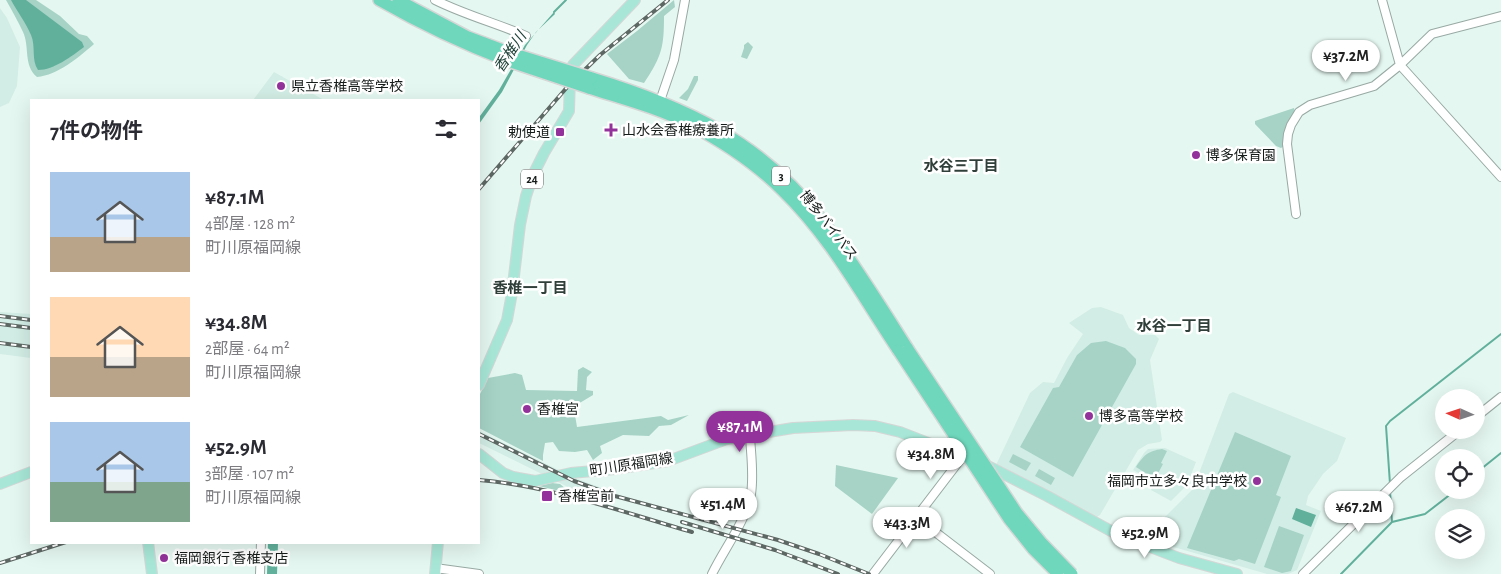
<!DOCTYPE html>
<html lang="ja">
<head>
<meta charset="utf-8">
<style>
  :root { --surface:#fff; --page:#f7f7f7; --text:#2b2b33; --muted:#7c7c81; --accent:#92329a }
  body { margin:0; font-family:"Alegreya Sans","Noto Sans JP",sans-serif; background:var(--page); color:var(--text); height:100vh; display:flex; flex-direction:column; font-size:19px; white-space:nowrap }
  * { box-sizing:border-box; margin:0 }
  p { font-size:16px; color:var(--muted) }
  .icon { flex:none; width:28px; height:28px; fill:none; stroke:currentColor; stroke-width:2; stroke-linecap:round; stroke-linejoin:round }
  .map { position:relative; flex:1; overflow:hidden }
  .drawer { position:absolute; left:30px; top:99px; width:450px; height:445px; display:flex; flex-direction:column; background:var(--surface); border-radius:0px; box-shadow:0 5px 20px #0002 }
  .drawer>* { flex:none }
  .needle { width:32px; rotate:273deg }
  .controls { position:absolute; left:1435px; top:389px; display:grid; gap:10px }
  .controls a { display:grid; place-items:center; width:50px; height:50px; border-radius:50%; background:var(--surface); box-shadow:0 5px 20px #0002; font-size:25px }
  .price { position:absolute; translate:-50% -42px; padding:0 11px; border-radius:18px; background:#fff; color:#222; font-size:16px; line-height:32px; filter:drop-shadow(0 1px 2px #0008) }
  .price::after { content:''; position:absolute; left:50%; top:30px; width:15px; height:11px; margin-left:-8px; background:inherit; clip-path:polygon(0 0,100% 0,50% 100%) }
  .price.active { background:var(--accent); color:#fff }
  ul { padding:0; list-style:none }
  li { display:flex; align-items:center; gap:15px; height:125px; padding:0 20px }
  li span { display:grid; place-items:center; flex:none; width:140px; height:100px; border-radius:0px; color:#555 }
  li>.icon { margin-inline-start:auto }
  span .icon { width:60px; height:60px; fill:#fffc; stroke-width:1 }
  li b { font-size:21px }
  h2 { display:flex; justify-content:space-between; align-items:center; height:60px; padding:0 20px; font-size:21px }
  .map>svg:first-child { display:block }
  .built { fill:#d2ede5 }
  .green { fill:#a6d3c6 }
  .water { fill:#61b09b }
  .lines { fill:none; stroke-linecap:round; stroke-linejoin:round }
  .stream { stroke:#61b09b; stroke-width:2 }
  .minor-casing { stroke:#98a9a4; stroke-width:10 }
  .major-casing { stroke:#d5d6d6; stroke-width:12 }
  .highway-casing { stroke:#d5d6d6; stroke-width:14 }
  .minor { stroke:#fff; stroke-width:8 }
  .major { stroke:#a8e7d7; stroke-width:10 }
  .highway { stroke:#6ed7bc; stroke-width:11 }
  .rail-casing { stroke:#5d6763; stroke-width:4 }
  .rail { stroke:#fff; stroke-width:2; stroke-dasharray:5.5; stroke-linecap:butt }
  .highway-bridge-casing { stroke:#d5d6d6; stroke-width:14; stroke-linecap:butt }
  .highway-bridge { stroke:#6ed7bc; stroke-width:11 }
  .poi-dot { fill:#92329a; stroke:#fff; stroke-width:2 }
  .labels { text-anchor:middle; stroke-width:5; stroke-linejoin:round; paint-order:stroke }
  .shield { fill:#fff; stroke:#5c605f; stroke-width:1 }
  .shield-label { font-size:12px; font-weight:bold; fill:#161c1a }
  .poi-label { font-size:14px; fill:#161c1a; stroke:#fff; text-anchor:start }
  .street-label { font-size:14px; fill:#161c1a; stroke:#fff }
  .water-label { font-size:15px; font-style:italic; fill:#1a3e35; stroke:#fff }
  .neighbourhood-label { font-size:15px; font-weight:bold; fill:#313f3b; stroke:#fff }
</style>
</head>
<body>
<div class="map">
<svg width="1501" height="574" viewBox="0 0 1501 574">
  <rect width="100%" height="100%" fill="#e5f7f1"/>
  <path class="built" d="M0,8L7,18L20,47L17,86L9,103L0,107Z
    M274,72L324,100H253Z
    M1101,307L1123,315L1129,328L1139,335H1155L1159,339L1150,360L1162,440L1160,442L1148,444L1138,450L1100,515L1095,518L996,465L1030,393L1043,382L1054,383L1067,358L1083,334L1069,323L1092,308Z
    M0,312L31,314V358L0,354Z
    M1233,392L1346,438L1337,461L1323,474L1308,496L1306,505L1321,511L1297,570L1288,574H1267L1146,539V536L1193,489L1229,394Z
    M479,431L575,478L615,493L612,504L570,488L479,443Z
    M1165,448L1196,462L1187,485L1171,501L1151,490L1155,482L1133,470L1144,453L1148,449Z"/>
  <path class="green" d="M6,0H36L60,16L79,34L87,36L94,44C78,58 58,75 37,77C23,65 30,47 23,32C18,21 12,11 6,0Z
    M674,0L675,7L664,16C664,47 662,56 644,83L629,79L607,54L637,31Z
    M748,42L753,47L747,59L741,57L744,48V45Z
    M694,76H698V80L687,101L679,98L688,89Z
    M1294,108L1295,112C1287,123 1286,132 1285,145L1281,148L1276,146L1255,124V121Z
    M1106,341L1125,348L1136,359V364L1073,477L1020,447L1053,388L1059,387L1077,355L1091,343Z
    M583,367L592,372L587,377L586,390L593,391V395L578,404L575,415L577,427L661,416L668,420L689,415L671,425L659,426L649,436L623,435L600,446L602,453L593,460L587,450L575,452L559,451L553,442L545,443L543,455V461L479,428V396L488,378L515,373L522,375L526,390L577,391L578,370Z
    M1235,432L1291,456L1276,495L1281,497L1255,564L1239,559L1234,561L1187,548Z
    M1162,449L1167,451L1161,463L1163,464L1155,479L1136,467C1144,455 1148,451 1162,449Z
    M1013,454L1031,463L1026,471L1009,462Z
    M836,465L898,478L872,514L835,486Z
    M1039,469L1055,478L1051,485L1035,476Z
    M552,483L560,484L572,494L539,486Z
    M1279,526L1304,535L1291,571L1282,573L1264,567Z"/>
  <path class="water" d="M11,0H26L82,42L84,47C72,56 54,70 38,70C31,60 36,46 31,35C26,23 17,11 11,0Z
    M554,12L555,14L536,32L527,45L502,92L479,124L480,116L499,90L525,45Z
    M1296,508L1316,515L1311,527L1292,519Z
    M268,543H278L277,574H267Z"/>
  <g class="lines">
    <path class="stream" d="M554,12L566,0
      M1476,473L1501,453
      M1390,484L1386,426L1390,421L1501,334
      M1390,491L1392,522
      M1341,574L1392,522L1425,514L1456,490"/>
    <g class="minor-casing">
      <path id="minor" d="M435,0C465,15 496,23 526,36
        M1382,0L1400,65L1501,177
        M659,104L674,60L685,0
        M1296,214L1287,144L1288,134L1291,125L1299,112L1310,105L1374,86L1400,65L1432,34L1501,16
        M1476,417L1501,397
        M917,518L990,574
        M435,568L479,574
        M260,574L261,542
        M712,574C724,549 746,521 751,494C754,475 751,455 750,436
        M873,574L963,456
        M1303,574L1401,477L1460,430"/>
    </g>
    <g class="major-casing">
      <path id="major" d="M479,385L507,320L512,293L520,225L526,196L533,175L544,153L569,111L570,77L573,65L635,0
        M479,454L503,473L513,477L535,481L571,473L615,469L668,461L727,439L793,428L853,425L875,426L900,432L990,467L1047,496L1111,531L1137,542L1179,558L1237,574
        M0,484L31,472
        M148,542L152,574
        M435,574L438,542"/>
    </g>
    <g class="highway-casing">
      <path id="highway" d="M379,0C421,24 463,44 508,61
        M398,0L468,37L511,53
        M592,78C684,106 761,141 821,219C853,261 880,305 908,349
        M589,88C623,99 658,108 689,124C723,142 755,163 782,190C829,235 862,296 898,350"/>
    </g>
    <use href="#minor" class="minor"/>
    <use href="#major" class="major"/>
    <use href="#highway" class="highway"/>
    <g class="rail-casing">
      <path id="rail" d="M479,189L569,85L600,55L668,0
        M0,316L31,320
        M0,324L31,328
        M0,343L31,347
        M479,434L574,481L615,496L778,540L819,554L869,574
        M479,480C552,486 622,512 692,532
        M682,522L775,550L838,574
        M0,563L66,542"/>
    </g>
    <use href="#rail" class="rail"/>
    <g class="highway-bridge-casing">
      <path id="highway-bridge" d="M511,53L592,78
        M508,61L589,88
        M908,349L1017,513L1041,542L1072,574
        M898,350L1009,519L1033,549L1058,574"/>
    </g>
    <use href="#highway-bridge" class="highway-bridge"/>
  </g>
  <g class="poi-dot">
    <circle cx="281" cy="86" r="5"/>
    <path d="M608.5 122.5h5v5h5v5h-5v5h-5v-5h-5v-5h5z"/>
    <rect x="555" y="127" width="10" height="10" rx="2.5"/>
    <circle cx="1196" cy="155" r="5"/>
    <circle cx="527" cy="409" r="5"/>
    <circle cx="1089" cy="416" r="5"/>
    <circle cx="1257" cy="481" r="5"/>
    <rect x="541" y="490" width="12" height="12" rx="2.5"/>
    <circle cx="164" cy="558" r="5"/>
  </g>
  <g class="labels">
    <g class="shield">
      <rect x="772" y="166.5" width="18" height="19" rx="4"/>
      <rect x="521" y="169.5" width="22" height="19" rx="4"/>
    </g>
    <g class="shield-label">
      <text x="781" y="180">3</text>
      <text x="532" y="183">24</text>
    </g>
    <g class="poi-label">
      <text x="291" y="91">県立香椎高等学校</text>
      <text x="622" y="135">山水会香椎療養所</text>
      <text x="550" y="137" text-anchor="end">勅使道</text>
      <text x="1206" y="160">博多保育園</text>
      <text x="537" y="414">香椎宮</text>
      <text x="1099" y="421">博多高等学校</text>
      <text x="1247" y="486" text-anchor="end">福岡市立多々良中学校</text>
      <text x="558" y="501">香椎宮前</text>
      <text x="174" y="563">福岡銀行 香椎支店</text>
    </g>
    <g class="street-label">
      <text transform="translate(829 225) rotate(52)" y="5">博多バイパス</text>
      <text transform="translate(631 464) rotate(-9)" y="5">町川原福岡線</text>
    </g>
    <g class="water-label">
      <text transform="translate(510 52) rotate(-56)" y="5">香椎川</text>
    </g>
    <g class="neighbourhood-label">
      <text x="961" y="171">水谷三丁目</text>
      <text x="530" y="293">香椎一丁目</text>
      <text x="1174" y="331">水谷一丁目</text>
    </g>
  </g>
</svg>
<div class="controls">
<a><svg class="needle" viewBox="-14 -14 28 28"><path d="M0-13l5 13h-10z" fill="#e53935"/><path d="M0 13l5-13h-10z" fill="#7c7c81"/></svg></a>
<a><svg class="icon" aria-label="locate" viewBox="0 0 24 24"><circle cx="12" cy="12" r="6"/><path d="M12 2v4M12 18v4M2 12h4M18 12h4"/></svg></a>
<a><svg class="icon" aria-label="layers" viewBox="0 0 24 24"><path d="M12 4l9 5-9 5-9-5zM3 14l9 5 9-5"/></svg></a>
</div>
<b class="price" style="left:1346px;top:82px">¥37.2M</b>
<b class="price active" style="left:740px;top:453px">¥87.1M</b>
<b class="price" style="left:931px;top:480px">¥34.8M</b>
<b class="price" style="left:723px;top:530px">¥51.4M</b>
<b class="price" style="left:1359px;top:533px">¥67.2M</b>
<b class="price" style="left:907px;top:549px">¥43.3M</b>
<b class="price" style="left:1145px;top:559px">¥52.9M</b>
<section class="drawer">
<h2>7件の物件<svg class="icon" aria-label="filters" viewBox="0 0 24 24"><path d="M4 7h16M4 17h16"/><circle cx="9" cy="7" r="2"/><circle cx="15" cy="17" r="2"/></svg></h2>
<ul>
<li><span style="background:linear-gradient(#a9c7e8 65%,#b9a48a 0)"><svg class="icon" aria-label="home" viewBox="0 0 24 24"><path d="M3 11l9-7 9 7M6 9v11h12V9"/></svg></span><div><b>¥87.1M</b><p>4部屋 · 128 m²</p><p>町川原福岡線</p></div></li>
<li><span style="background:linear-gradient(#ffd9b3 60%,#b9a48a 0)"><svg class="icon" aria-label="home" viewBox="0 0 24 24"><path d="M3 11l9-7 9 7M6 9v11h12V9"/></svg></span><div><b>¥34.8M</b><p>2部屋 · 64 m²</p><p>町川原福岡線</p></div></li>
<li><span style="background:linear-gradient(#a9c7e8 60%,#7fa58c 0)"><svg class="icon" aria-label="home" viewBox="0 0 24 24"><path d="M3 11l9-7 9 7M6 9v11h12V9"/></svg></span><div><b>¥52.9M</b><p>3部屋 · 107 m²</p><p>町川原福岡線</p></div></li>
</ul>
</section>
</div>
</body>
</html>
